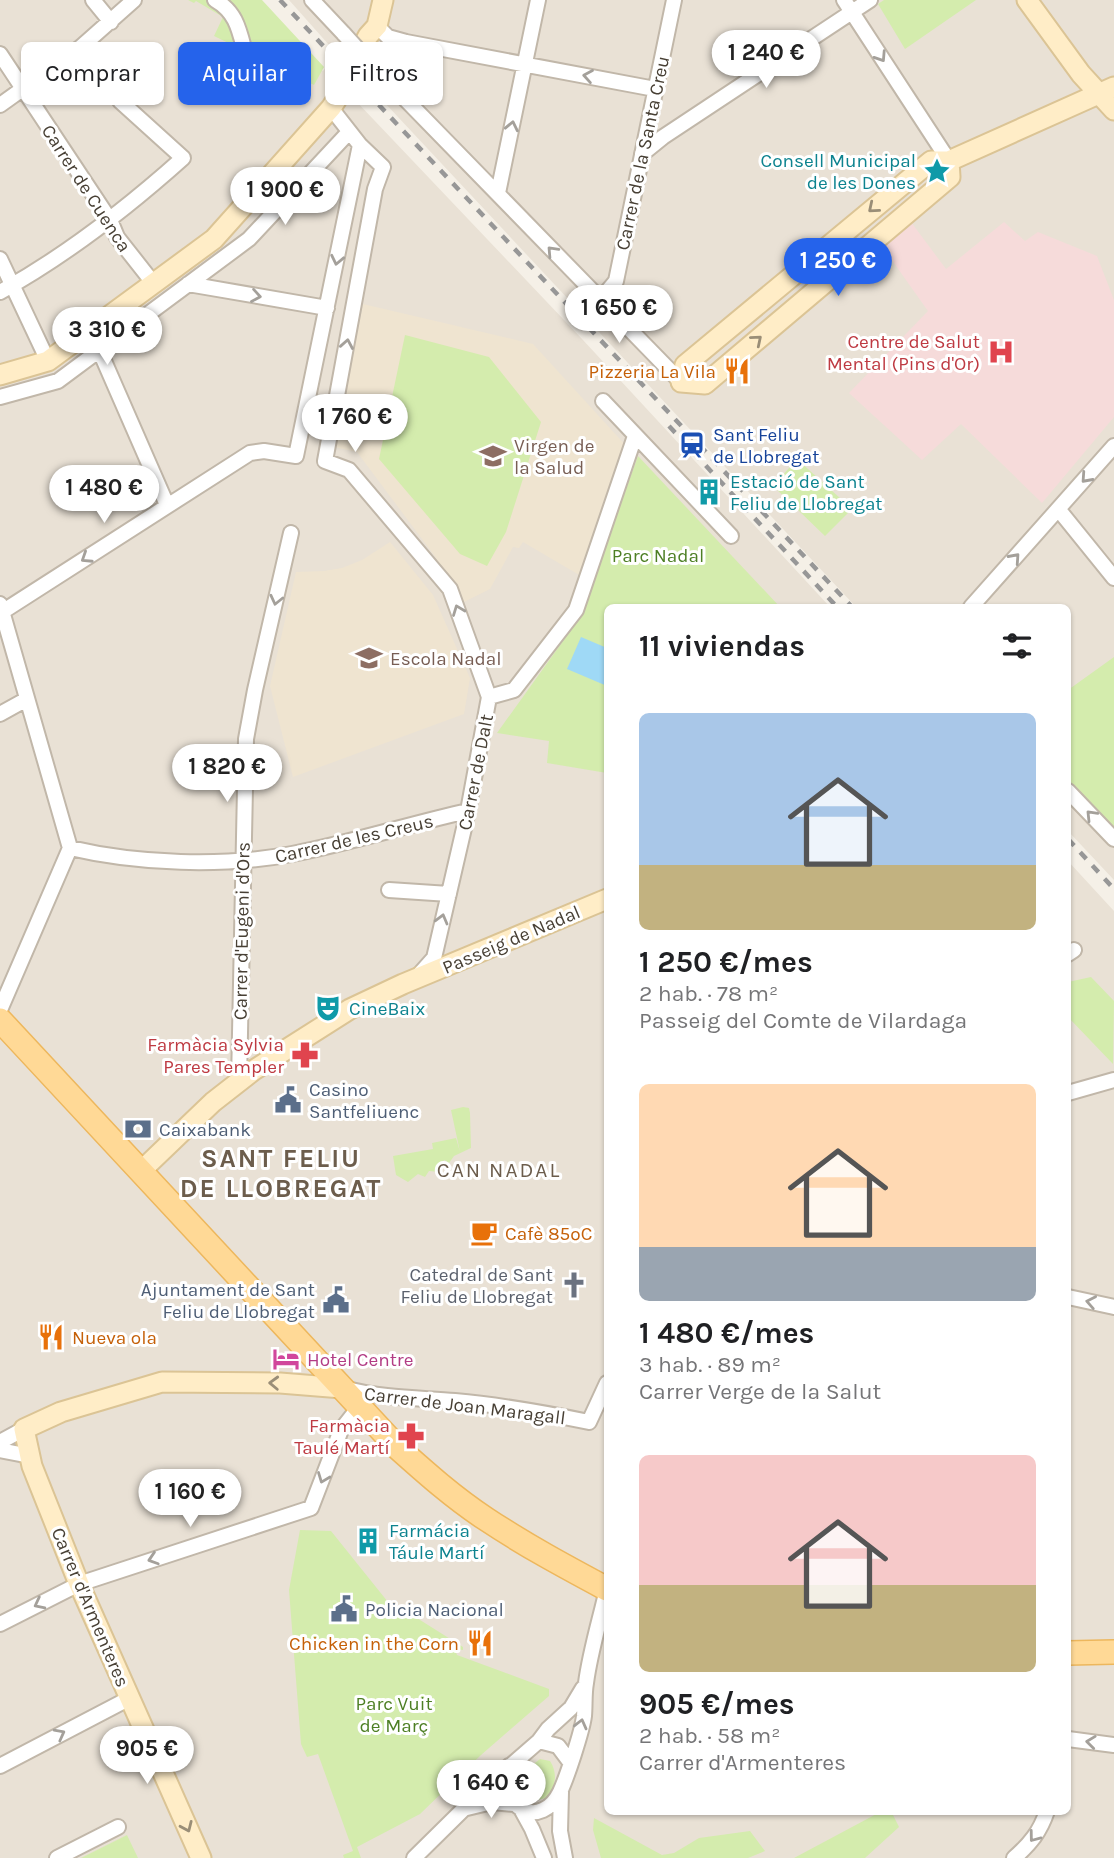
<!DOCTYPE html>
<html lang="es">
<head>
<meta charset="utf-8">
<style>
  :root { --surface:#fff; --page:#f6f6f6; --text:#202124; --muted:#757577; --accent:#2563eb }
  body { margin:0; font-family:Karla,sans-serif; background:var(--page); color:var(--text); height:100vh; display:flex; flex-direction:column; font-size:26px; white-space:nowrap }
  * { box-sizing:border-box; margin:0 }
  p { font-size:23px; color:var(--muted) }
  .icon { flex:none; width:38px; height:38px; fill:none; stroke:currentColor; stroke-width:2; stroke-linecap:round; stroke-linejoin:round }
  .map { position:relative; flex:1; overflow:hidden }
  .details { position:absolute; left:604px; top:604px; width:467px; height:1211px; display:flex; flex-direction:column; background:var(--surface); border-radius:10px; box-shadow:0 2px 5px #0004 }
  .details>* { flex:none }
  .hud { position:absolute; left:21px; top:42px; width:478px; height:63px; display:flex; gap:14px }
  .price { position:absolute; translate:-50% -60px; padding:0 16px; border-radius:24px; background:#fff; color:#222; font-size:23px; line-height:46px; filter:drop-shadow(0 2px 4px #0008) }
  .price::after { content:''; position:absolute; left:50%; top:42px; width:21px; height:16px; margin-left:-10px; background:inherit; clip-path:polygon(0 0,100% 0,50% 100%) }
  .price.selected { background:var(--accent); color:#fff }
  ul { padding:0; list-style:none }
  li { display:grid; align-content:center; gap:14px; height:371px; padding:0 35px }
  li span { display:grid; place-items:center; height:217px; border-radius:10px; color:#555 }
  li>.icon { margin-inline-start:auto }
  span .icon { width:126px; height:126px; fill:#fffc; stroke-width:1 }
  li b { font-size:30px }
  h2 { display:flex; justify-content:space-between; align-items:center; height:84px; padding:0 35px; font-size:30px }
  .pill { padding:0 24px; border-radius:10px; background:var(--surface); box-shadow:0 2px 5px #0004; font-size:24px; line-height:63px }
  .pill.selected { background:var(--accent); color:#fff }
  .map>svg:first-child { display:block }
  .residential { fill:#e9e1d5 }
  .education { fill:#efe4d0 }
  .medical { fill:#f6dbda }
  .green { fill:#d4ecad }
  .water { fill:#9fd9f6 }
  .lines { fill:none; stroke-linecap:round; stroke-linejoin:round }
  .street-casing { stroke:#c1b7a9; stroke-width:18 }
  .secondary-casing { stroke:#dbc495; stroke-width:23 }
  .primary-casing { stroke:#edb75d; stroke-width:26 }
  .street { stroke:#fff; stroke-width:14 }
  .secondary { stroke:#ffedc7; stroke-width:19 }
  .primary { stroke:#ffd996; stroke-width:23 }
  .rail { stroke:#979797; stroke-width:4.5; stroke-dasharray:9 9; stroke-linecap:butt }
  .street-bridge-casing { stroke:#c1b7a9; stroke-width:18; stroke-linecap:butt }
  .street-bridge { stroke:#fff; stroke-width:14 }
  .oneway { stroke:#a4a09a }
  .oneway2 { stroke:#9a8e77 }
  .labels { text-anchor:middle; stroke-width:6; stroke-linejoin:round; paint-order:stroke }
  .street-label { font-size:19px; fill:#484035; stroke:#fff }
  .culture-label { font-size:19px; fill:#0d838f; stroke:#fff; text-anchor:start }
  .health-label { font-size:19px; fill:#be3a42; stroke:#fff; text-anchor:end }
  .food-label { font-size:19px; fill:#c56008; stroke:#fff; text-anchor:end }
  .transit-label { font-size:19px; fill:#164399; stroke:#fff; text-anchor:start }
  .education-label { font-size:19px; fill:#785e54; stroke:#fff; text-anchor:start }
  .park-label { font-size:19px; fill:#4d7f24; stroke:#fff }
  .service-label { font-size:19px; fill:#4e5e75; stroke:#fff; text-anchor:start }
  .worship-label { font-size:19px; fill:#5b616d; stroke:#fff; text-anchor:end }
  .hotel-label { font-size:19px; fill:#b23c85; stroke:#fff; text-anchor:start }
  .neighbourhood-label { font-size:21px; letter-spacing:2px; fill:#6c5d4c; stroke:#fff }
  .district-label { font-size:26px; font-weight:bold; letter-spacing:2px; fill:#6c5d4c; stroke:#fff }
</style>
</head>
<body>
<div class="map">
<svg width="1114" height="1858" viewBox="0 0 1114 1858">
  <rect width="100%" height="100%" fill="#f5f0e7"/>
  <path class="residential" d="M0,0H240L323,71L337,54L289,0H1114V880L1068,831V607H856L369,86L355,100L583,340L830,607H607V1811H1068V861L1114,911V1858H0Z"/>
  <path class="education" d="M363,304L533,344L628,448L581,576L523,542L519,548L513,547L490,589L464,602L434,555L357,452L334,447Z
    M390,542L433,595L470,678L464,714L293,777L270,686L296,572L324,571L342,568L362,560Z"/>
  <path class="medical" d="M908,218L946,269L1004,222L1025,241L1038,232L1097,256L1114,300V417L1042,503L961,424L922,460L849,393L928,311L879,242Z"/>
  <path class="green" d="M188,0H262L324,67L314,85L214,36L223,17L196,1L194,3Z
    M884,0H976L905,49L878,4Z
    M405,335L489,357L541,422L506,532L487,566L460,554L379,459Z
    M638,456L780,607H607V773L547,763L549,741L497,733L578,620Z
    M797,459L852,509L825,536L773,486Z
    M1114,657V828L1068,784V690Z
    M1091,977L1114,1001L1113,1064L1068,1017V982Z
    M463,1107L469,1108L470,1113L471,1148L454,1156L449,1163L444,1160L440,1172L429,1171L425,1177L418,1174L408,1182L396,1175L393,1156L433,1149L432,1143L456,1138L460,1152L451,1110Z
    M300,1530L331,1531L392,1607L401,1608L463,1647V1650L455,1649L457,1655L549,1689V1696L481,1755L420,1814L357,1847L361,1858H344L343,1855L353,1851L318,1754L307,1757L301,1744L289,1590Z
    M540,1759L550,1761C558,1773 556,1788 546,1798C531,1802 520,1799 517,1783L521,1774Z
    M882,1811H891L899,1827L865,1858H794Z
    M594,1818L662,1855L674,1853L699,1838L750,1831L765,1851L748,1858H601L593,1830Z
    M127,1835L138,1858H81Z"/>
  <path class="water" d="M581,637L607,648V686L567,669Z"/>
  <g class="lines">
    <g class="street-casing">
      <path id="street" d="M93,0L111,22
        M215,0C236,12 239,29 245,52
        M312,0L344,34
        M844,0L949,161
        M377,26L388,37L406,42L655,89
        M0,54L110,220L117,237L154,284
        M373,66L681,382
        M0,105L81,47L134,0
        M331,108L360,145L383,167L375,189L325,461L349,470L450,589L489,697L468,811L434,958L418,976
        M642,154L663,137L870,0
        M498,193L538,0
        M0,259L48,361
        M188,284L327,308
        M0,292C67,255 126,209 183,158L120,101L81,47
        M600,300L616,281L674,0
        M91,331L167,505
        M0,397L58,381L249,239L349,132
        M603,401L731,536
        M1059,510L1114,578
        M0,604L70,848
        M971,607L1114,446
        M2,612L250,453L264,451L296,456L360,145
        M489,697L514,690L576,610L635,436
        M0,714L27,699
        M1068,791L1114,839
        M389,890L449,894
        M1068,954L1074,950
        M0,1010L70,848C138,864 223,867 292,854C351,843 409,824 468,811
        M239,1082L246,739L255,690L291,533
        M1068,1093L1114,1080
        M1068,1297L1114,1307
        M347,1389C382,1398 418,1398 455,1401C500,1405 545,1413 589,1422L607,1383
        M0,1442L24,1429
        M0,1450L30,1456
        M0,1624L79,1584L311,1508L341,1430L359,1407
        M1068,1739L1114,1745
        M539,1741L558,1746L570,1762
        M0,1766L130,1698
        M509,1766C498,1812 542,1829 560,1792C567,1777 582,1732 584,1716C585,1705 584,1694 586,1683C590,1652 600,1620 607,1589
        M561,1792L560,1831L565,1858
        M467,1808L492,1802L514,1804
        M521,1809L532,1829L544,1858
        M57,1858L118,1827
        M414,1858L486,1787L539,1741L548,1729L571,1708L583,1688
        M1014,1858C1030,1844 1040,1832 1047,1811"/>
    </g>
    <g class="secondary-casing">
      <path id="secondary" d="M1027,0L1081,74L1114,110
        M949,161L950,177L705,384L681,382L685,365L931,161H949L1114,87
        M0,375L48,361L214,239L331,108L344,88L348,75L368,36L377,26L383,0
        M141,1171L213,1102L254,1070L350,1009L403,984L607,899
        M201,1858L79,1584L32,1466L24,1429L61,1412L162,1382L280,1383L342,1388"/>
    </g>
    <g class="primary-casing">
      <path id="primary" d="M0,1020L398,1448C426,1473 454,1498 486,1519C525,1545 566,1567 607,1589
        M1068,1653L1114,1652"/>
    </g>
    <use href="#street" class="street"/>
    <use href="#secondary" class="secondary"/>
    <use href="#primary" class="primary"/>
    <path class="rail" d="M280,0L852,607
      M669,426L837,607
      M1068,839L1114,889"/>
    <g class="street-bridge-casing">
      <path id="street-bridge" d="M344,34L373,66"/>
    </g>
    <use href="#street-bridge" class="street-bridge"/>
  </g>
  <defs><path id="oneway-chevron" d="M-2-3.5L2.5 0L-2 3.5" fill="none" stroke-width="1.6" stroke-linecap="round" stroke-linejoin="round" transform="scale(1.75)"/></defs>
  <g class="oneway">
    <use href="#oneway-chevron" transform="translate(881 57) rotate(57)"/>
    <use href="#oneway-chevron" transform="translate(588 76) rotate(-170)"/>
    <use href="#oneway-chevron" transform="translate(512 126) rotate(-78)"/>
    <use href="#oneway-chevron" transform="translate(552 251) rotate(-133)"/>
    <use href="#oneway-chevron" transform="translate(337 260) rotate(102)"/>
    <use href="#oneway-chevron" transform="translate(256 296) rotate(10)"/>
    <use href="#oneway-chevron" transform="translate(347 344) rotate(-80)"/>
    <use href="#oneway-chevron" transform="translate(1086 478) rotate(132)"/>
    <use href="#oneway-chevron" transform="translate(86 558) rotate(147)"/>
    <use href="#oneway-chevron" transform="translate(1015 558) rotate(-48)"/>
    <use href="#oneway-chevron" transform="translate(276 600) rotate(103)"/>
    <use href="#oneway-chevron" transform="translate(458 610) rotate(-111)"/>
    <use href="#oneway-chevron" transform="translate(1091 815) rotate(-134)"/>
    <use href="#oneway-chevron" transform="translate(442 919) rotate(-75)"/>
    <use href="#oneway-chevron" transform="translate(1091 1302) rotate(-169)"/>
    <use href="#oneway-chevron" transform="translate(323 1478) rotate(111)"/>
    <use href="#oneway-chevron" transform="translate(153 1559) rotate(162)"/>
    <use href="#oneway-chevron" transform="translate(39 1604) rotate(153)"/>
    <use href="#oneway-chevron" transform="translate(581 1724) rotate(-76)"/>
    <use href="#oneway-chevron" transform="translate(60 1734) rotate(-28)"/>
    <use href="#oneway-chevron" transform="translate(1091 1742) rotate(-173)"/>
    <use href="#oneway-chevron" transform="translate(1034 1837) rotate(127)"/>
  </g>
  <g class="oneway2">
    <use href="#oneway-chevron" transform="translate(873 208) rotate(140)"/>
    <use href="#oneway-chevron" transform="translate(757 340) rotate(-40)"/>
    <use href="#oneway-chevron" transform="translate(274 1383) rotate(-178)"/>
    <use href="#oneway-chevron" transform="translate(187 1827) rotate(66)"/>
  </g>
  <defs>
    <g id="sight-bare" transform="scale(2.1)"><path d="M0-6L1.8-2.2L6-1.7L2.9 1.2L3.7 5.4L0 3.3L-3.7 5.4L-2.9 1.2L-6-1.7L-1.8-2.2Z" fill="#0f9aa8" stroke="#fff" stroke-width="2.5" paint-order="stroke"/></g>
    <g id="hospital-bare" transform="scale(2.1)"><path d="M-5-5h3v3.5h4V-5h3V5h-3V1.5h-4V5h-3Z" fill="#e0444e" stroke="#fff" stroke-width="2.5" paint-order="stroke"/></g>
    <g id="restaurant-bare" transform="scale(2.1)"><path d="M-5-6h1v4h1v-4h1v4h1v-4h1v5L-1.5 .5V6h-2V.5L-5-1ZM5-6V6H3V1.5H1.5Q1.5-4 5-6Z" fill="#e8710a" stroke="#fff" stroke-width="2.5" paint-order="stroke"/></g>
    <g id="station-bare" transform="scale(2.1)"><path d="M-3-6H3Q5-6 5-4V2Q5 4 3 4L4.5 6H3L1.5 4h-3L-3 6H-4.5L-3 4Q-5 4-5 2V-4Q-5-6-3-6ZM-3.5-4v3h7v-3ZM-3.5 1v1.5H-2V1ZM2 1v1.5H3.5V1Z" fill="#1a4fb4" stroke="#fff" stroke-width="2.5" paint-order="stroke"/></g>
    <g id="school-bare" transform="scale(2.1)"><path d="M0-5L7-2L0 1L-7-2ZM-4 1L0 2.5L4 1V4Q0 6-4 4Z" fill="#8d6e63" stroke="#fff" stroke-width="2.5" paint-order="stroke"/></g>
    <g id="building-bare" transform="scale(2.1)"><path d="M-4-6H4V6H1V3H-1V6H-4ZM-2.5-4.3h1.7v1.8h-1.7ZM.8-4.3h1.7v1.8H.8ZM-2.5-1h1.7V.8h-1.7ZM.8-1h1.7V.8H.8Z" fill="#0f9aa8" stroke="#fff" stroke-width="2.5" paint-order="stroke"/></g>
    <g id="theatre-bare" transform="scale(2.1)"><path d="M-5-5.5Q0-4 5-5.5V0Q5 5 0 6Q-5 5-5 0ZM-3.3-2.5H-1v1.5H-3.3ZM1-2.5H3.3v1.5H1ZM-2.8 1Q0 5.5 2.8 1Z" fill="#0f9aa8" stroke="#fff" stroke-width="2.5" paint-order="stroke"/></g>
    <g id="pharmacy-bare" transform="scale(2.1)"><path d="M-2-6h4v4h4v4h-4v4h-4v-4h-4v-4h4Z" fill="#e0444e" stroke="#fff" stroke-width="2.5" paint-order="stroke"/></g>
    <g id="civic-bare" transform="scale(2.1)"><path d="M-.6-6.5H3V-4.5H.6V-3L4-1V1h2V6H-6V1h2V-1L-.6-3ZM-1.2 2.5V6h2.4V2.5Z" fill="#5c6f8a" stroke="#fff" stroke-width="2.5" paint-order="stroke"/></g>
    <g id="bank-bare" transform="scale(2.1)"><path d="M-6-4H6V4H-6ZM0-2.3a2.3 2.3 0 1 0 0 4.6a2.3 2.3 0 1 0 0-4.6Z" fill="#5c6f8a" stroke="#fff" stroke-width="2.5" paint-order="stroke"/></g>
    <g id="cafe-bare" transform="scale(2.1)"><path d="M-5.5-4.5H6V0H3Q3 3.5 0 3.5H-2.5Q-5.5 3.5-5.5 0ZM3-3.2v2h1.7v-2ZM-6 4.5H4V6H-6Z" fill="#e8710a" stroke="#fff" stroke-width="2.5" paint-order="stroke"/></g>
    <g id="church-bare" transform="scale(2.1)"><path d="M-1.2-6h2.4v3.5h3.3v2.4h-3.3V6h-2.4V-.1h-3.3v-2.4h3.3Z" fill="#6b7280" stroke="#fff" stroke-width="2.5" paint-order="stroke"/></g>
    <g id="hotel-bare" transform="scale(2.1)"><path d="M-6-4.5h1.5V1H6V5H4.5V3h-9V5H-6ZM-4 0a1.8 1.8 0 1 1 3.6 0ZM.5 0V-2.5h3Q6-2.5 6 0Z" fill="#d1479c" stroke="#fff" stroke-width="2.5" paint-order="stroke"/></g>
  </defs>
  <g fill-rule="evenodd">
    <use href="#sight-bare" x="937" y="171"/>
    <use href="#hospital-bare" x="1001" y="352"/>
    <use href="#restaurant-bare" x="737" y="371"/>
    <use href="#station-bare" x="692" y="445"/>
    <use href="#school-bare" x="493" y="456"/>
    <use href="#building-bare" x="709" y="492"/>
    <use href="#school-bare" x="369" y="658"/>
    <use href="#theatre-bare" x="328" y="1008"/>
    <use href="#pharmacy-bare" x="305" y="1055"/>
    <use href="#civic-bare" x="288" y="1100"/>
    <use href="#bank-bare" x="138" y="1129"/>
    <use href="#cafe-bare" x="484" y="1233"/>
    <use href="#church-bare" x="574" y="1285"/>
    <use href="#civic-bare" x="336" y="1300"/>
    <use href="#restaurant-bare" x="51" y="1337"/>
    <use href="#hotel-bare" x="286" y="1359"/>
    <use href="#pharmacy-bare" x="411" y="1436"/>
    <use href="#building-bare" x="368" y="1541"/>
    <use href="#civic-bare" x="344" y="1609"/>
    <use href="#restaurant-bare" x="480" y="1643"/>
  </g>
  <g class="labels">
    <g class="street-label">
      <text transform="translate(642 153) rotate(-78)" y="7">Carrer de la Santa Creu</text>
      <text transform="translate(87 188) rotate(57)" y="7">Carrer de Cuenca</text>
      <text transform="translate(475 772) rotate(-79)" y="7">Carrer de Dalt</text>
      <text transform="translate(354 838) rotate(-13)" y="7">Carrer de les Creus</text>
      <text transform="translate(241 931) rotate(-89)" y="7">Carrer d'Eugeni d'Ors</text>
      <text transform="translate(511 939) rotate(-23)" y="7">Passeig de Nadal</text>
      <text transform="translate(465 1405) rotate(7)" y="7">Carrer de Joan Maragall</text>
      <text transform="translate(91 1607) rotate(67)" y="7">Carrer d'Armenteres</text>
    </g>
    <g class="culture-label">
      <text x="916" y="167" text-anchor="end">Consell Municipal<tspan x="916" dy="22">de les Dones</tspan></text>
      <text x="730" y="488">Estació de Sant<tspan x="730" dy="22">Feliu de Llobregat</tspan></text>
      <text x="349" y="1015">CineBaix</text>
      <text x="389" y="1537">Farmácia<tspan x="389" dy="22">Táule Martí</tspan></text>
    </g>
    <g class="health-label">
      <text x="980" y="348">Centre de Salut<tspan x="980" dy="22">Mental (Pins d'Or)</tspan></text>
      <text x="284" y="1051">Farmàcia Sylvia<tspan x="284" dy="22">Pares Templer</tspan></text>
      <text x="390" y="1432">Farmàcia<tspan x="390" dy="22">Taulé Martí</tspan></text>
    </g>
    <g class="food-label">
      <text x="716" y="378">Pizzeria La Vila</text>
      <text x="505" y="1240" text-anchor="start">Cafè 85ºC</text>
      <text x="72" y="1344" text-anchor="start">Nueva ola</text>
      <text x="459" y="1650">Chicken in the Corn</text>
    </g>
    <g class="transit-label">
      <text x="713" y="441">Sant Feliu<tspan x="713" dy="22">de Llobregat</tspan></text>
    </g>
    <g class="education-label">
      <text x="514" y="452">Virgen de<tspan x="514" dy="22">la Salud</tspan></text>
      <text x="390" y="665">Escola Nadal</text>
    </g>
    <g class="park-label">
      <text x="658" y="562">Parc Nadal</text>
      <text x="394" y="1710">Parc Vuit<tspan x="394" dy="22">de Març</tspan></text>
    </g>
    <g class="service-label">
      <text x="309" y="1096">Casino<tspan x="309" dy="22">Santfeliuenc</tspan></text>
      <text x="159" y="1136">Caixabank</text>
      <text x="315" y="1296" text-anchor="end">Ajuntament de Sant<tspan x="315" dy="22">Feliu de Llobregat</tspan></text>
      <text x="365" y="1616">Policia Nacional</text>
    </g>
    <g class="worship-label">
      <text x="553" y="1281">Catedral de Sant<tspan x="553" dy="22">Feliu de Llobregat</tspan></text>
    </g>
    <g class="hotel-label">
      <text x="307" y="1366">Hotel Centre</text>
    </g>
    <g class="neighbourhood-label">
      <text x="499" y="1177">CAN NADAL</text>
    </g>
    <g class="district-label">
      <text x="281" y="1167">SANT FELIU<tspan x="281" dy="30">DE LLOBREGAT</tspan></text>
    </g>
  </g>
</svg>
<b class="price" style="left:766px;top:90px">1 240 €</b>
<b class="price" style="left:285px;top:227px">1 900 €</b>
<b class="price selected" style="left:838px;top:298px">1 250 €</b>
<b class="price" style="left:619px;top:345px">1 650 €</b>
<b class="price" style="left:107px;top:367px">3 310 €</b>
<b class="price" style="left:355px;top:454px">1 760 €</b>
<b class="price" style="left:104px;top:525px">1 480 €</b>
<b class="price" style="left:227px;top:804px">1 820 €</b>
<b class="price" style="left:190px;top:1529px">1 160 €</b>
<b class="price" style="left:147px;top:1786px">905 €</b>
<b class="price" style="left:491px;top:1820px">1 640 €</b>
<div class="hud">
<a class="pill">Comprar</a>
<a class="pill selected">Alquilar</a>
<a class="pill">Filtros</a>
</div>
<section class="details">
<h2>11 viviendas<svg class="icon" aria-label="filters" viewBox="0 0 24 24"><path d="M4 7h16M4 17h16"/><circle cx="9" cy="7" r="2"/><circle cx="15" cy="17" r="2"/></svg></h2>
<ul>
<li><span style="background:linear-gradient(#a9c7e8 70%,#c2b280 0)"><svg class="icon" aria-label="home" viewBox="0 0 24 24"><path d="M3 11l9-7 9 7M6 9v11h12V9"/></svg></span><div><b>1 250 €/mes</b><p>2 hab. · 78 m²</p><p>Passeig del Comte de Vilardaga</p></div></li>
<li><span style="background:linear-gradient(#ffd9b3 75%,#9aa5b1 0)"><svg class="icon" aria-label="home" viewBox="0 0 24 24"><path d="M3 11l9-7 9 7M6 9v11h12V9"/></svg></span><div><b>1 480 €/mes</b><p>3 hab. · 89 m²</p><p>Carrer Verge de la Salut</p></div></li>
<li><span style="background:linear-gradient(#f6c9c9 60%,#c2b280 0)"><svg class="icon" aria-label="home" viewBox="0 0 24 24"><path d="M3 11l9-7 9 7M6 9v11h12V9"/></svg></span><div><b>905 €/mes</b><p>2 hab. · 58 m²</p><p>Carrer d'Armenteres</p></div></li>
</ul>
</section>
</div>
</body>
</html>
